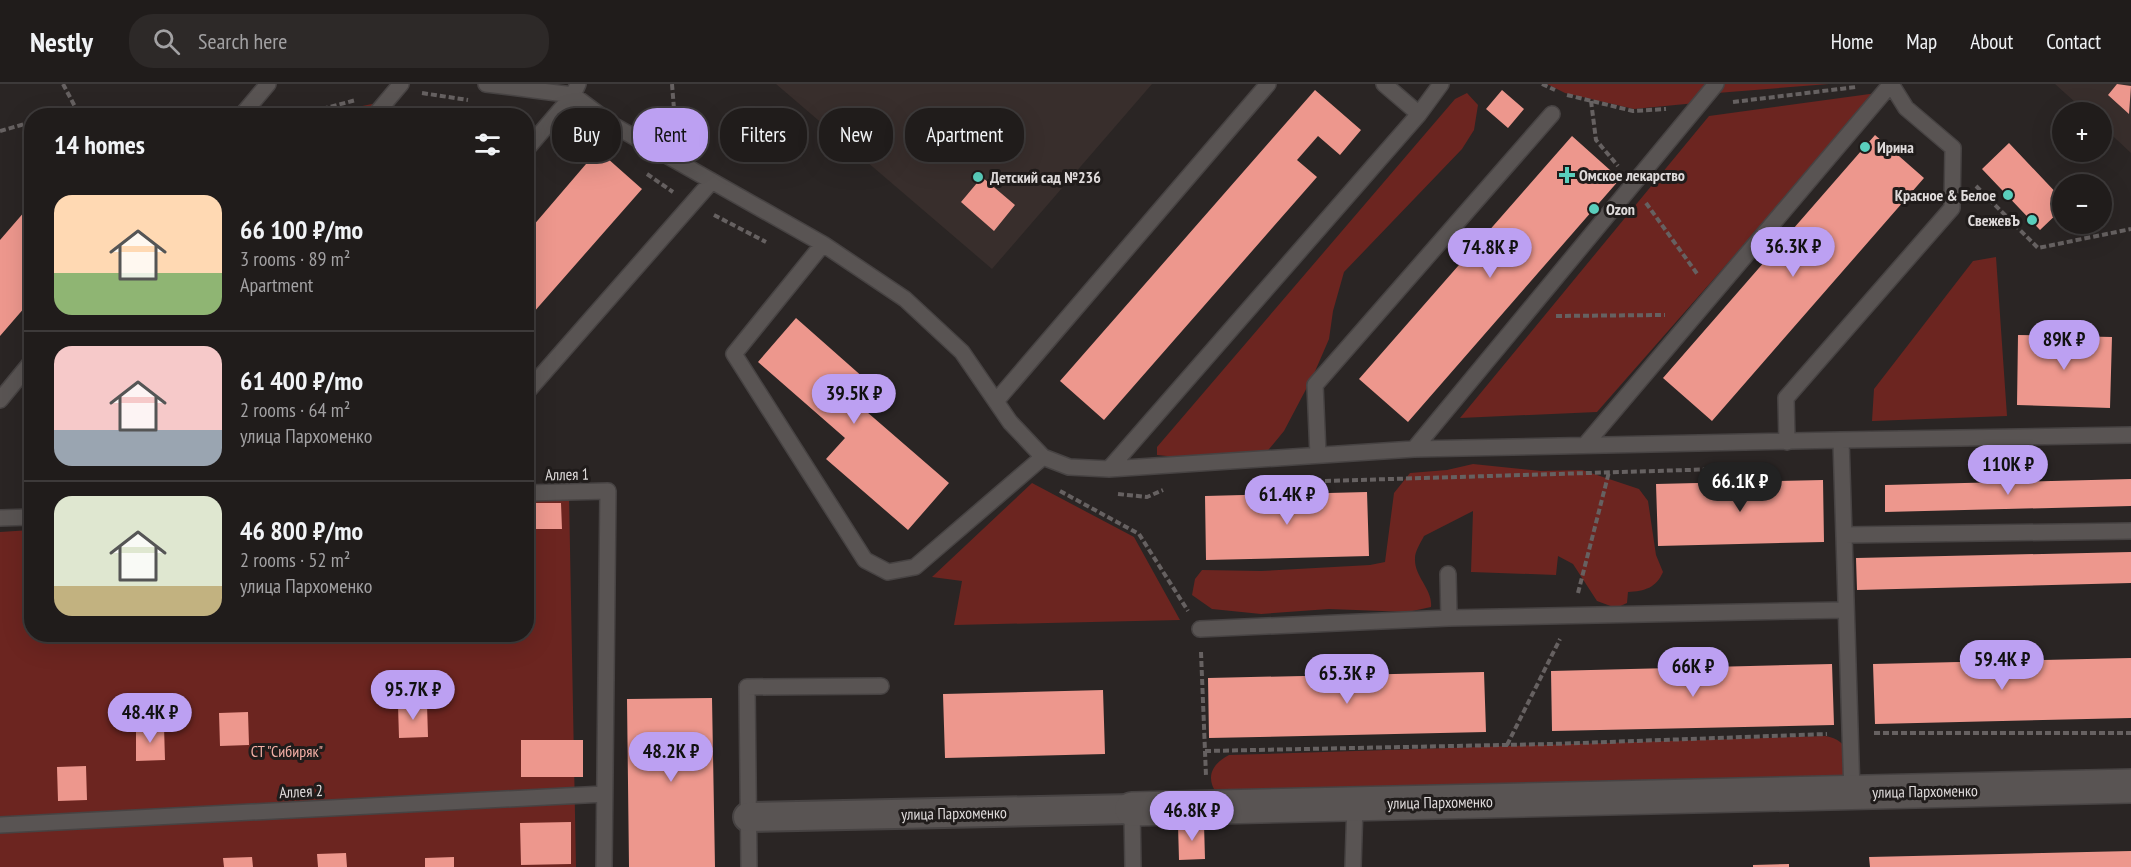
<!DOCTYPE html>
<html lang="en">
<head>
<meta charset="utf-8">
<style>
  :root { --surface:#201c1b; --page:#2d2928; --text:#f1f3f6; --muted:#a2a1a3; --line:#3d3a3a; --accent:#bca0f2 }
  body { margin:0; font-family:"PT Sans Narrow",sans-serif; background:var(--page); color:var(--text); height:100vh; display:flex; flex-direction:column; font-size:22px; white-space:nowrap }
  * { box-sizing:border-box; margin:0 }
  p { font-size:20px; color:var(--muted) }
  .icon { flex:none; width:33px; height:33px; fill:none; stroke:currentColor; stroke-width:2; stroke-linecap:round; stroke-linejoin:round }
  .map { position:relative; flex:1; overflow:hidden }
  .side { position:absolute; left:24px; top:24px; width:510px; height:534px; display:flex; flex-direction:column; background:var(--surface); border-radius:24px; box-shadow:0 6px 24px #0002,0 0 0 2px var(--line) }
  .side>* { flex:none }
  .top-card { position:absolute; left:552px; top:24px; width:570px; height:54px; display:flex; gap:12px }
  .tools { position:absolute; left:2052px; top:18px; display:grid; gap:12px }
  .tools a { display:grid; place-items:center; width:60px; height:60px; border-radius:50%; background:var(--surface); box-shadow:0 6px 24px #0002,0 0 0 2px var(--line); font-size:30px }
  .price { position:absolute; translate:-50% -51px; padding:0 14px; border-radius:21px; background:var(--accent); color:#111; font-size:20px; line-height:39px; filter:drop-shadow(0 2px 3px #0008) }
  .price::after { content:''; position:absolute; left:50%; top:36px; width:18px; height:14px; margin-left:-9px; background:inherit; clip-path:polygon(0 0,100% 0,50% 100%) }
  .price.current { background:#222; color:#fff }
  ul { padding:0; list-style:none }
  li { display:flex; align-items:center; gap:18px; height:150px; padding:0 30px }
  li+li { border-top:2px solid var(--line) }
  li span { display:grid; place-items:center; flex:none; width:168px; height:120px; border-radius:18px; color:#555 }
  li>.icon { margin-inline-start:auto }
  span .icon { width:72px; height:72px; fill:#fffc; stroke-width:1 }
  li b { font-size:26px }
  h2 { display:flex; justify-content:space-between; align-items:center; height:72px; padding:0 30px; font-size:26px }
  .pill { padding:0 21px; border-radius:24px; background:var(--surface); box-shadow:0 6px 24px #0002,0 0 0 2px var(--line); font-size:21px; line-height:54px }
  .pill.current { background:var(--accent); color:#111 }
  header { display:flex; align-items:center; gap:36px; box-sizing:border-box; height:84px; padding:0 30px; background:var(--surface); border-bottom:2px solid var(--line) }
  header strong { font-size:28px }
  nav { display:flex; gap:33px; margin-inline-start:auto; font-size:21px }
  .search { width:420px; height:54px; background:var(--page); display:flex; align-items:center; gap:15px; box-sizing:border-box; padding:0 21px; border-radius:24px; color:var(--muted); font-size:22px }
  .map>svg:first-child { display:block }
  .built { fill:#382e2c }
  .green { fill:#6c2520 }
  .building { fill:#ed978d }
  .lines { fill:none; stroke-linecap:round; stroke-linejoin:round }
  .service-casing { stroke:#474343; stroke-width:18 }
  .minor-casing { stroke:#474343; stroke-width:32 }
  .tertiary-casing { stroke:#474343; stroke-width:36 }
  .path { stroke:#666161; stroke-width:4; stroke-dasharray:6 3; stroke-linecap:butt }
  .service { stroke:#595453; stroke-width:15 }
  .minor { stroke:#595453; stroke-width:28 }
  .tertiary { stroke:#595453; stroke-width:33 }
  .poi-dot { fill:#5acebc; stroke:#201c1b; stroke-width:2 }
  .labels { text-anchor:middle; stroke-width:6; stroke-linejoin:round; paint-order:stroke }
  .poi-label { font-size:16px; font-weight:bold; fill:#dfdbdb; stroke:#201c1b; text-anchor:start }
  .street-label { font-size:16px; fill:#dfdbdb; stroke:#201c1b }
  .park-label { font-size:16px; fill:#f3afa6; stroke:#201c1b }
</style>
</head>
<body>
<header>
<strong>Nestly</strong>
<div class="search"><svg class="icon" aria-label="search" viewBox="0 0 24 24"><circle cx="10" cy="10" r="6"/><path d="M15 15l6 6"/></svg>Search here</div>
<nav><a>Home</a><a>Map</a><a>About</a><a>Contact</a></nav>
</header>
<div class="map">
<svg width="2131" height="783" viewBox="0 0 2131 783">
  <rect width="100%" height="100%" fill="#2a2524"/>
  <path class="built" d="M776,0H1152L992,185Z
    M2055,0H2131V69L2102,42V28H2086Z"/>
  <path class="green" d="M1547,0H1713L1696,19L1634,25L1565,9Z
    M1725,0H1829L1717,9Z
    M1467,9L1478,21L1474,46L1462,65L1344,188L1333,227L1329,255L1313,292L1284,347L1265,370L1186,374L1157,371V363L1455,15Z
    M1877,9L1597,328L1460,334L1709,32Z
    M377,19L366,31H318Z
    M1996,173L2007,332L1872,337L1874,305L1973,177Z
    M1473,380L1541,387L1582,386L1639,405L1648,417L1656,471L1663,488C1656,504 1645,507 1628,508L1627,519L1616,524L1597,517L1573,480L1558,472L1556,491L1471,488L1473,427L1424,452C1421,458 1415,467 1415,474C1414,493 1433,505 1431,523L1408,528L1329,525L1261,530L1212,525L1192,511L1195,495L1202,486L1261,487L1370,481L1385,478L1394,409L1410,389L1447,386Z
    M1032,399L1134,453L1180,536L954,541L962,497L932,493Z
    M569,411L576,783H0V448L31,446L32,550H526L527,414Z
    M1825,652C1849,656 1851,672 1843,694L1217,710C1205,693 1212,680 1229,671Z"/>
  <path class="building" d="M2117,0L2131,2L2129,30L2108,11Z
    M1315,6L1361,46L1340,71L1318,52L1297,76L1317,93L1104,336L1060,297Z
    M1502,6L1524,25L1508,44L1486,25Z
    M1875,51L1924,94L1712,337L1663,294Z
    M1572,52L1620,95L1408,338L1359,295Z
    M2009,59L2062,115V125L2040,146L1982,85Z
    M598,66L642,105L526,237V150Z
    M982,93L1015,121L994,147L961,118Z
    M32,119V215L0,252V156Z
    M796,234L882,310L867,328L949,399L908,446L826,375L845,354L758,278Z
    M2018,251L2112,253L2110,324L2017,321Z
    M2131,395V422L1885,428V401Z
    M1823,396L1824,458L1658,462L1656,400Z
    M1367,408L1369,472L1206,476L1205,412Z
    M532,419H561L562,445H532Z
    M2131,468V499L1857,506L1856,474Z
    M2131,574V634L1875,640L1873,580Z
    M1832,580L1834,641L1552,647L1551,587Z
    M1484,588L1486,648L1209,654L1208,594Z
    M1103,606L1105,670L945,674L943,610Z
    M712,614L715,783H629L627,615Z
    M427,620L428,653L399,654L398,621Z
    M248,628L249,661L220,662L219,629Z
    M164,642L165,676L136,677V643Z
    M521,656H583V693H521Z
    M86,682L87,716L58,717L57,683Z
    M571,738V780L521,781L520,739Z
    M1204,740L1205,775L1179,776L1178,741Z
    M2131,767V783H1870L1869,773Z
    M346,769L347,783H318L317,770Z
    M252,773L253,783H224L223,774Z
    M454,773V783H425V774Z
    M1789,780V783H1753V781Z"/>
  <g class="lines">
    <g class="service-casing">
      <path id="service" d="M486,0L573,11L613,41L823,160L905,215L962,268L1010,338L1043,373L1069,383L1109,385L1414,365L1841,356L1852,709
        M1419,30L1441,0
        M241,32L268,0
        M374,32L401,0
        M526,66L573,11L578,0
        M823,160L734,270L865,476L888,488L915,483L1043,373
        M526,309L712,97
        M0,316L32,277
        M997,316L1268,0
        M1841,356L2131,351
        M1787,358L1786,314L1952,124L1953,64L1906,24L1891,0
        M1585,361L1891,0
        M1414,365L1716,0
        M1318,371L1315,301L1552,30
        M1109,385L1419,30L1384,0
        M526,409L608,407L604,783
        M0,434L32,433
        M1844,451L2131,447
        M1448,490L1449,534
        M1200,545L1449,534L1846,526
        M1132,725L1133,783
        M0,741L604,710
        M749,783L747,603L881,602
        M1353,783L1355,720"/>
    </g>
    <g class="minor-casing">
      <path id="minor" d="M748,733L1132,725"/>
    </g>
    <g class="tertiary-casing">
      <path id="tertiary" d="M1132,725L2131,702"/>
    </g>
    <path class="path" d="M63,0L80,32
      M672,0L676,50
      M1542,0L1555,6
      M422,9L468,16
      M1567,11L1633,27L1666,25
      M1591,17L1596,56L1618,82
      M1733,18L1856,3
      M52,32L76,25L117,32
      M296,32L356,16
      M0,47L32,38
      M647,90L673,108
      M1976,102L2038,164L2131,145
      M1646,119L1698,191
      M714,131L766,158
      M1556,232L1665,231
      M1325,397L1720,385
      M1060,407L1139,450L1188,527
      M1118,410L1147,413L1163,406
      M1578,509L1609,388
      M1201,568L1206,692
      M1874,649H2131
      M1507,661L1560,555
      M1205,667L1552,660L1827,650"/>
    <use href="#service" class="service"/>
    <use href="#minor" class="minor"/>
    <use href="#tertiary" class="tertiary"/>
  </g>
  <g class="poi-dot">
    <circle cx="1865" cy="63" r="6"/>
    <path d="M1564 82h6v6h6v6h-6v6h-6v-6h-6v-6h6z"/>
    <circle cx="978" cy="93" r="6"/>
    <circle cx="2008" cy="111" r="6"/>
    <circle cx="1594" cy="125" r="6"/>
    <circle cx="2032" cy="136" r="6"/>
  </g>
  <g class="labels">
    <g class="poi-label">
      <text x="1877" y="69">Ирина</text>
      <text x="1579" y="97">Омское лекарство</text>
      <text x="990" y="99">Детский сад №236</text>
      <text x="1996" y="117" text-anchor="end">Красное &amp; Белое</text>
      <text x="1606" y="131">Ozon</text>
      <text x="2020" y="142" text-anchor="end">СвежевЪ</text>
    </g>
    <g class="street-label">
      <text transform="translate(567 390) rotate(-1)" y="6">Аллея 1</text>
      <text transform="translate(301 707) rotate(-3)" y="6">Аллея 2</text>
      <text transform="translate(1925 707) rotate(-1)" y="6">улица Пархоменко</text>
      <text transform="translate(1440 718) rotate(-1)" y="6">улица Пархоменко</text>
      <text transform="translate(954 729) rotate(-1)" y="6">улица Пархоменко</text>
    </g>
    <g class="park-label">
      <text x="287" y="673">СТ "Сибиряк"</text>
    </g>
  </g>
</svg>
<div class="tools">
<a>+</a>
<a>−</a>
</div>
<b class="price" style="left:1793px;top:194px">36.3K ₽</b>
<b class="price" style="left:1490px;top:195px">74.8K ₽</b>
<b class="price" style="left:2064px;top:287px">89K ₽</b>
<b class="price" style="left:854px;top:341px">39.5K ₽</b>
<b class="price" style="left:2008px;top:412px">110K ₽</b>
<b class="price current" style="left:1740px;top:429px">66.1K ₽</b>
<b class="price" style="left:1287px;top:442px">61.4K ₽</b>
<b class="price" style="left:2002px;top:607px">59.4K ₽</b>
<b class="price" style="left:1693px;top:614px">66K ₽</b>
<b class="price" style="left:1347px;top:621px">65.3K ₽</b>
<b class="price" style="left:413px;top:637px">95.7K ₽</b>
<b class="price" style="left:150px;top:660px">48.4K ₽</b>
<b class="price" style="left:671px;top:699px">48.2K ₽</b>
<b class="price" style="left:1192px;top:758px">46.8K ₽</b>
<div class="top-card">
<a class="pill">Buy</a>
<a class="pill current">Rent</a>
<a class="pill">Filters</a>
<a class="pill">New</a>
<a class="pill">Apartment</a>
</div>
<section class="side">
<h2>14 homes<svg class="icon" aria-label="filters" viewBox="0 0 24 24"><path d="M4 7h16M4 17h16"/><circle cx="9" cy="7" r="2"/><circle cx="15" cy="17" r="2"/></svg></h2>
<ul>
<li><span style="background:linear-gradient(#ffd9b3 65%,#8fb573 0)"><svg class="icon" aria-label="home" viewBox="0 0 24 24"><path d="M3 11l9-7 9 7M6 9v11h12V9"/></svg></span><div><b>66 100 ₽/mo</b><p>3 rooms · 89 m²</p><p>Apartment</p></div></li>
<li><span style="background:linear-gradient(#f6c9c9 70%,#9aa5b1 0)"><svg class="icon" aria-label="home" viewBox="0 0 24 24"><path d="M3 11l9-7 9 7M6 9v11h12V9"/></svg></span><div><b>61 400 ₽/mo</b><p>2 rooms · 64 m²</p><p>улица Пархоменко</p></div></li>
<li><span style="background:linear-gradient(#dfe7d0 75%,#c2b280 0)"><svg class="icon" aria-label="home" viewBox="0 0 24 24"><path d="M3 11l9-7 9 7M6 9v11h12V9"/></svg></span><div><b>46 800 ₽/mo</b><p>2 rooms · 52 m²</p><p>улица Пархоменко</p></div></li>
</ul>
</section>
</div>
</body>
</html>
